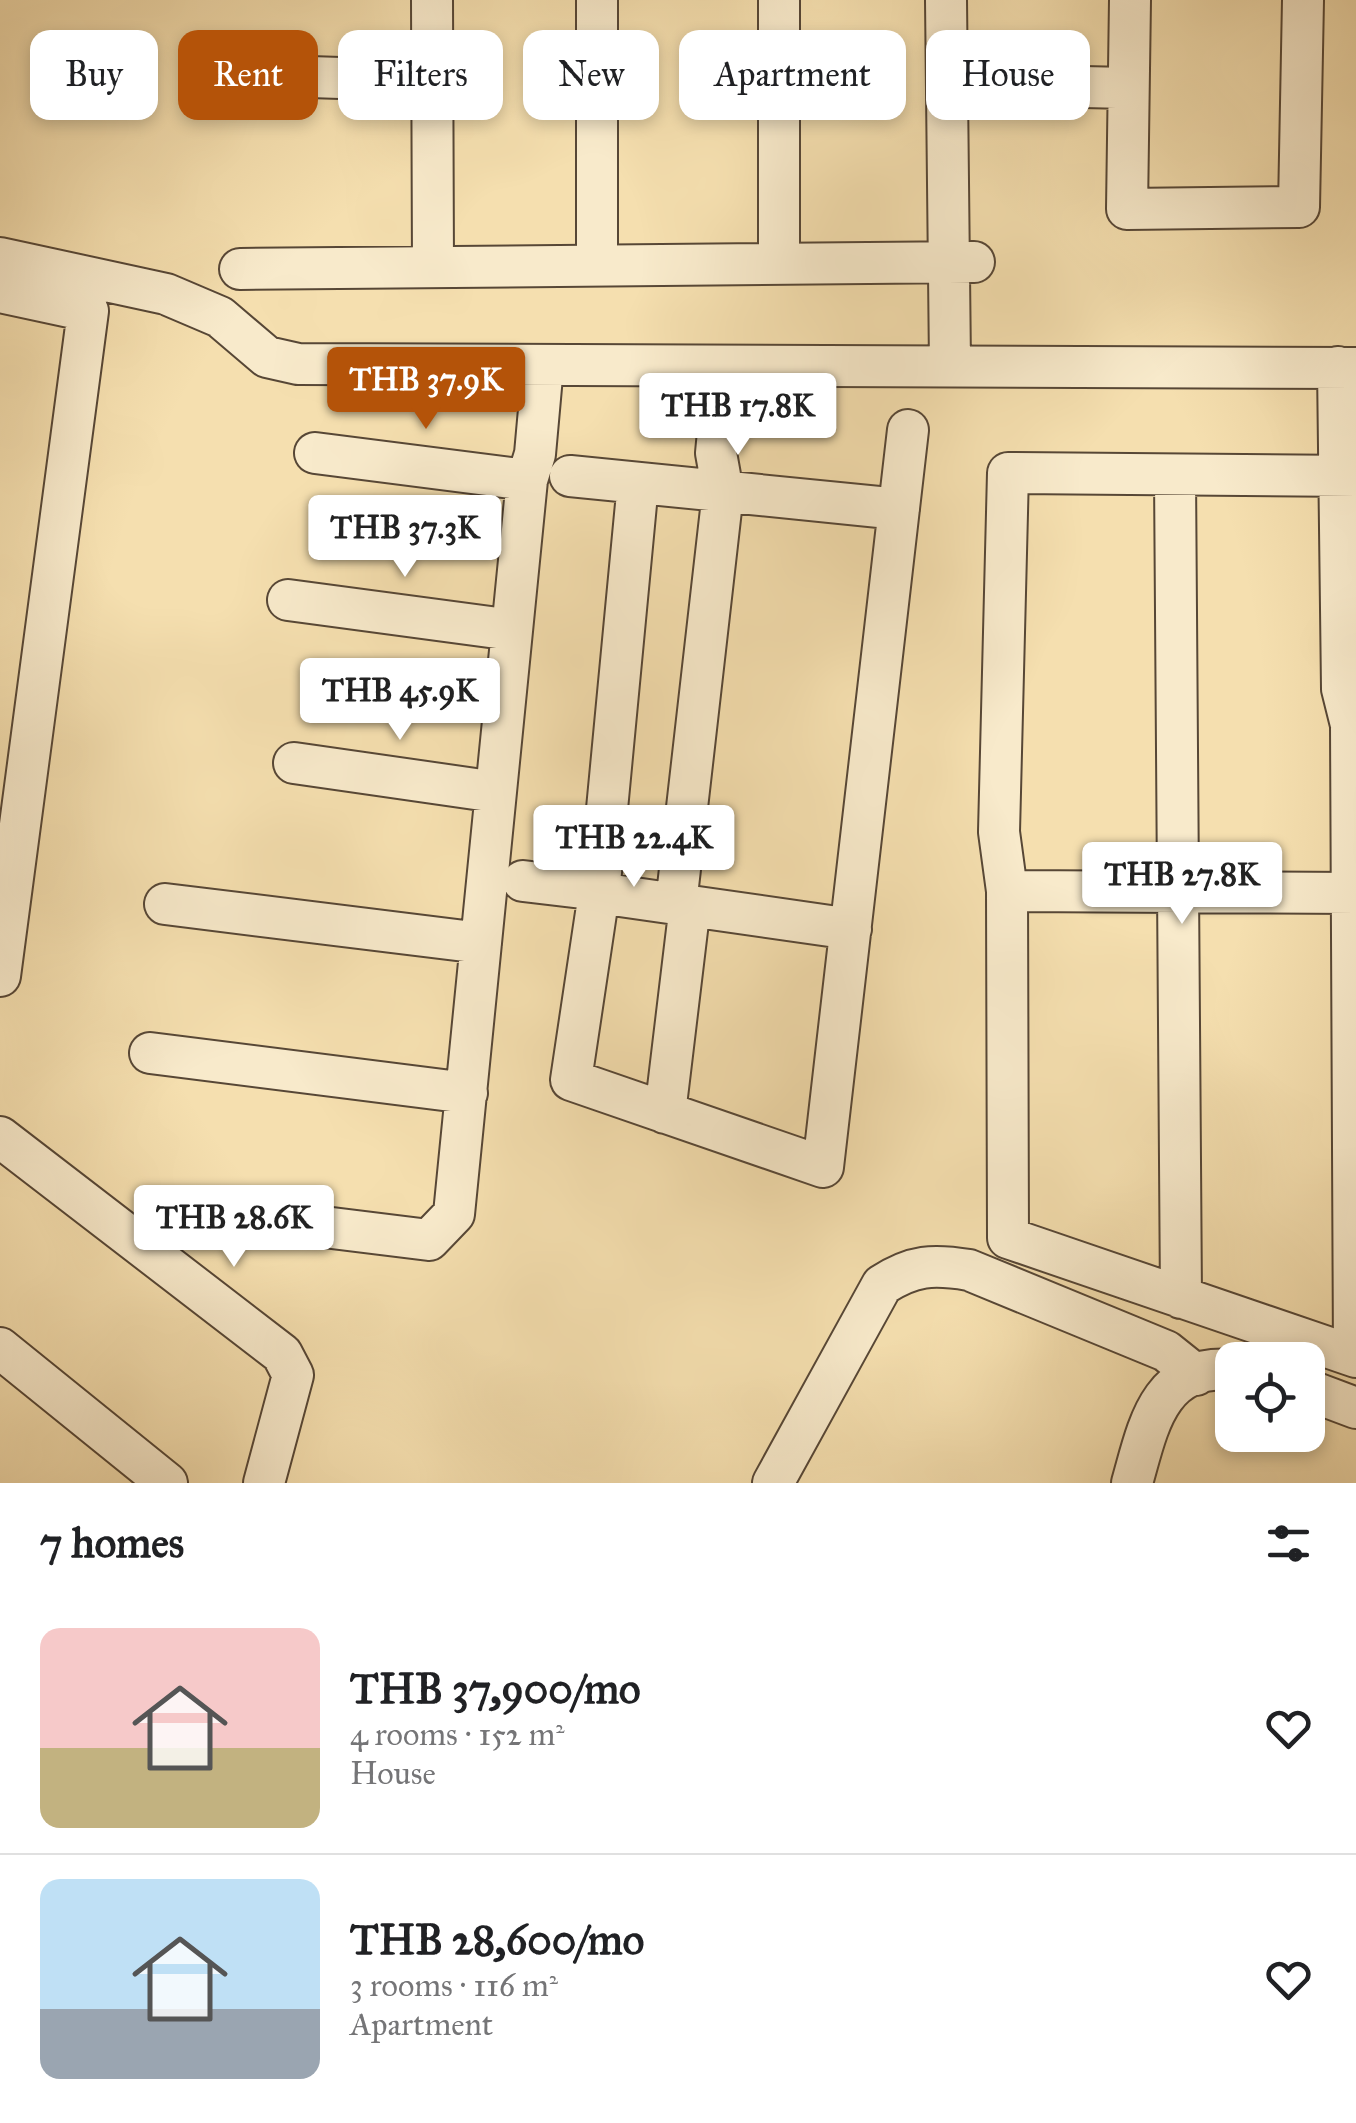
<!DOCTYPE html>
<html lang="en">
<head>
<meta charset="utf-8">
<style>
  :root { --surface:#fff; --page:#f2f2f2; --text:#202124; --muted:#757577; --line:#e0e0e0; --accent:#b45309 }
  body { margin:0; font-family:"IM FELL Great Primer",serif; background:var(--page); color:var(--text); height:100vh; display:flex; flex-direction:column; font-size:38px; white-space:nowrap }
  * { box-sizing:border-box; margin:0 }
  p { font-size:32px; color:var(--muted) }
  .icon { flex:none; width:55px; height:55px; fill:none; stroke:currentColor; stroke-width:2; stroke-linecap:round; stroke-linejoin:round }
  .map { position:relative; height:1483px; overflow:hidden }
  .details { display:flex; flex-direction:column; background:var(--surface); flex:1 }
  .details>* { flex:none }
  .banner { position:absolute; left:30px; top:30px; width:1298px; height:90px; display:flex; gap:20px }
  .controls { position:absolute; left:1215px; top:1342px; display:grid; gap:20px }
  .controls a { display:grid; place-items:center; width:110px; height:110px; border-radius:20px; background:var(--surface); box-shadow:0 5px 15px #0003; font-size:50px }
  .price { position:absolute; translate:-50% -85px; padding:0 22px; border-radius:10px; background:#fff; color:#222; font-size:32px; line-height:65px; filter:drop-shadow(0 2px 5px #0008) }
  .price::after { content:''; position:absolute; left:50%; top:60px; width:30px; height:22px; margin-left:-15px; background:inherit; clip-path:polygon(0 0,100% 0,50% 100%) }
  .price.selected { background:var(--accent); color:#fff }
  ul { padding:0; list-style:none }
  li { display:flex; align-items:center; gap:30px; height:250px; padding:0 40px }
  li+li { border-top:2px solid var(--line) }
  li span { display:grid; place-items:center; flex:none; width:280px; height:200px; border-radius:20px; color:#555 }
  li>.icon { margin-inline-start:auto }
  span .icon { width:120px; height:120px; fill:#fffc; stroke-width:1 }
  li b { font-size:42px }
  h2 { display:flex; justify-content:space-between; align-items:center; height:120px; padding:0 40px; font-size:42px }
  .pill { padding:0 35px; border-radius:20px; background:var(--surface); box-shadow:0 5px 15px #0003; font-size:35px; line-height:90px }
  .pill.selected { background:var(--accent); color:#fff }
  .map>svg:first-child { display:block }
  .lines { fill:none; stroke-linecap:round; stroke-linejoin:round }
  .minor-casing { stroke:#574736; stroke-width:44 }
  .minor { stroke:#f8eacb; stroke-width:40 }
</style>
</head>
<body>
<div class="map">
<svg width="1356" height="1483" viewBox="0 0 1356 1483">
  <rect width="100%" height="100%" fill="#f5dfaf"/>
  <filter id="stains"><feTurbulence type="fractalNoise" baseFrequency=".002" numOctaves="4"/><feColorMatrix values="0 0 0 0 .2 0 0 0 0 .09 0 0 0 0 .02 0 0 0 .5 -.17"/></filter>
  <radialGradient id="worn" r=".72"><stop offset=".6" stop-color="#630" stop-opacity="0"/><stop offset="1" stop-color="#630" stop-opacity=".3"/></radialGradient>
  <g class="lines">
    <g class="minor-casing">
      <path id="minor" d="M432,0L433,267
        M779,0V263
        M946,0L950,364
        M1130,0L1127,209L1299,207L1303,0
        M310,77L432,81
        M947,84L1128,88
        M0,258L166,294L220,317L267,357L298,364L1356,368
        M597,265V0
        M240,269L974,262
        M0,292L88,311L0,976
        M1338,367L1342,689L1351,725L1354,1356
        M315,453L527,480
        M1175,475L1181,1298
        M570,476L899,509
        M1356,476L1008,473L999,832L1007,891L1008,1238L1356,1357
        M638,483L599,893L571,1080L823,1167L908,430
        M288,600L512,630
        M294,763L496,792
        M523,881L599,890
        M1007,891L1356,893
        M599,893L851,929
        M165,904L481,943
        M676,904L723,492L716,453L724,368
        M150,1053L467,1093
        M665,1113L690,905
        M0,1137L282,1354L293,1375L264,1483
        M227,1215L429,1240L454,1214L527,480L535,454L543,365
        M0,1348L167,1483
        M1308,1390L1356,1408
        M773,1483L882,1285C913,1265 933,1264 969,1270L1166,1351L1196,1375
        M1132,1483C1148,1427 1158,1364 1232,1370"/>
    </g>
    <use href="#minor" class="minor"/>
  </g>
  <rect width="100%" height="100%" filter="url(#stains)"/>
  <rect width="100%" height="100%" fill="url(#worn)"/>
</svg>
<div class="controls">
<a><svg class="icon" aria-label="locate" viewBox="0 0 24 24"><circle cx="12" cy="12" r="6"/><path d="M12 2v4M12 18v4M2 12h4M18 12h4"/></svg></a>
</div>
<b class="price selected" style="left:426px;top:432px">THB 37.9K</b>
<b class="price" style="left:738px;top:458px">THB 17.8K</b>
<b class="price" style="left:405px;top:580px">THB 37.3K</b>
<b class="price" style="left:400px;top:743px">THB 45.9K</b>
<b class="price" style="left:634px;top:890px">THB 22.4K</b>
<b class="price" style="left:1182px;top:927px">THB 27.8K</b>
<b class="price" style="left:234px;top:1270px">THB 28.6K</b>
<div class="banner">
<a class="pill">Buy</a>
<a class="pill selected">Rent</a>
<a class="pill">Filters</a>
<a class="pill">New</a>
<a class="pill">Apartment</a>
<a class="pill">House</a>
</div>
</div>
<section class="details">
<h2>7 homes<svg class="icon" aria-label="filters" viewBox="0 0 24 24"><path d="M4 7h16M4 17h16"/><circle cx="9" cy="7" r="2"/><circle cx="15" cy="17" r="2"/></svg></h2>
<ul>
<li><span style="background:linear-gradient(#f6c9c9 60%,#c2b280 0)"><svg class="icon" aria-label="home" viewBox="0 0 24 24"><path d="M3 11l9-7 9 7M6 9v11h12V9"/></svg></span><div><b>THB 37,900/mo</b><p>4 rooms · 152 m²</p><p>House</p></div><svg class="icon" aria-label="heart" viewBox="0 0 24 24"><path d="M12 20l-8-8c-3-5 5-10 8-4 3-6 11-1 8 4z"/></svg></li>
<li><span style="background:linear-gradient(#bfe0f5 65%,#9aa5b1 0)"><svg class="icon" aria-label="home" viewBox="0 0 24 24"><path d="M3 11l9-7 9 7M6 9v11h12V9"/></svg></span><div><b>THB 28,600/mo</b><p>3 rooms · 116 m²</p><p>Apartment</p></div><svg class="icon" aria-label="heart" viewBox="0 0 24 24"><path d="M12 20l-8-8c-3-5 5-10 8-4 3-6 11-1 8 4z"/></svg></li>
</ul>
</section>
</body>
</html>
